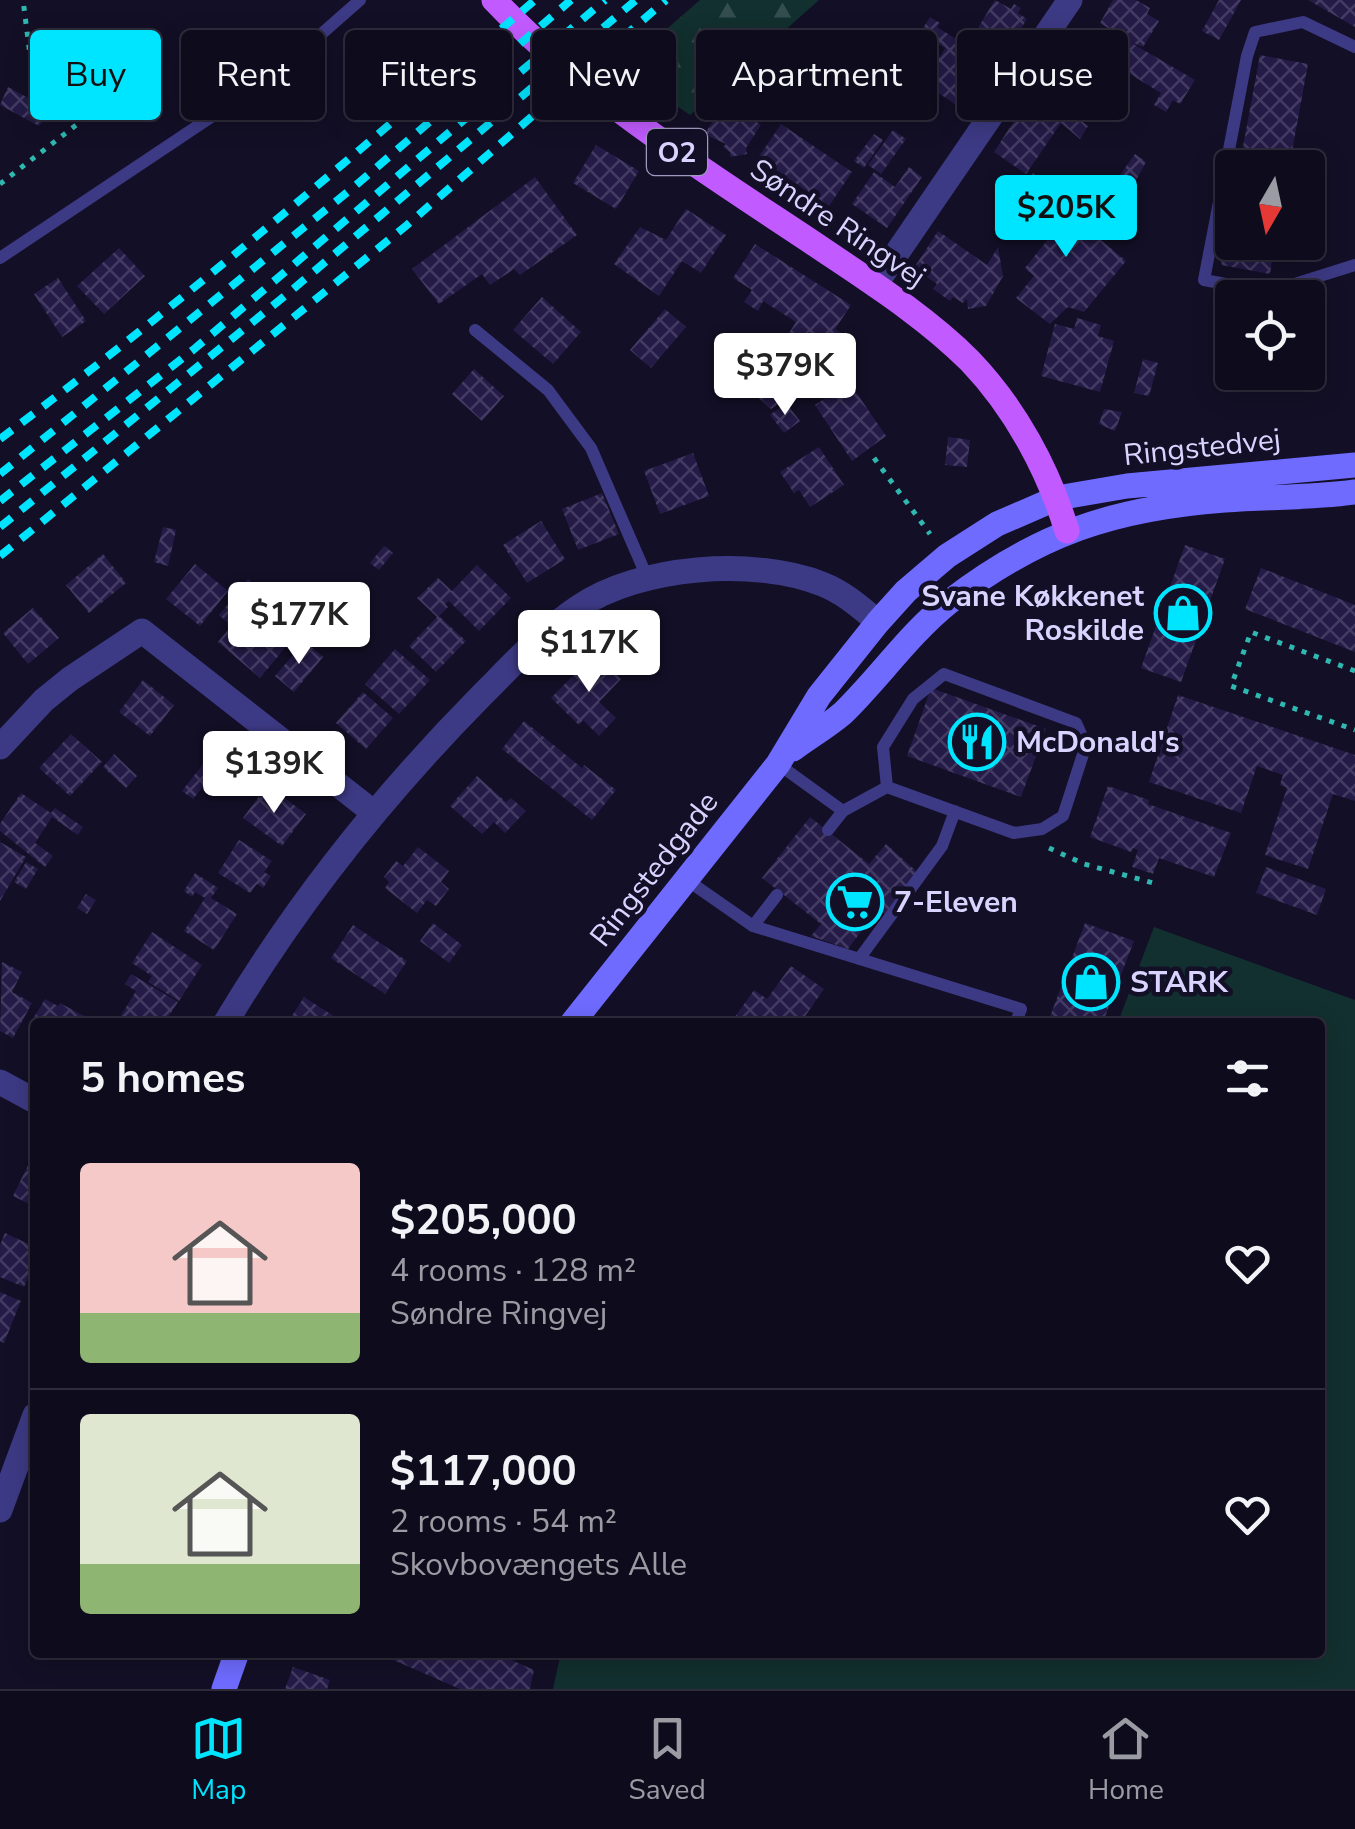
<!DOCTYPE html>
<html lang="en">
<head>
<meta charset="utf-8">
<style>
  :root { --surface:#0e0b1c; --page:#171425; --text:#f1f3f6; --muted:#9b9ba3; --line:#2e2b3b; --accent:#00e5ff }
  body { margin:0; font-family:"Nunito Sans",sans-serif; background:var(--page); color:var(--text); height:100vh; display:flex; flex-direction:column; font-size:38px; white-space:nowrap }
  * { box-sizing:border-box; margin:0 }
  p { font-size:32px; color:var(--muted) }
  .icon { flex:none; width:55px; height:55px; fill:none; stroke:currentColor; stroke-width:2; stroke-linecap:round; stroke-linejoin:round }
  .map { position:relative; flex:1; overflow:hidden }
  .side { position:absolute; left:30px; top:1018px; width:1295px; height:640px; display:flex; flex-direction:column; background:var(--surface); border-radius:10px; box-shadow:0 5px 25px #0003,0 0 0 2px var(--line) }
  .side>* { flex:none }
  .hud { position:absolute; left:30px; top:30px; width:1295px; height:90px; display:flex; gap:20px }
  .needle { width:65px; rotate:189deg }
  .buttons { position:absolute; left:1215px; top:150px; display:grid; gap:20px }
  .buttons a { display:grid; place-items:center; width:110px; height:110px; border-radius:10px; background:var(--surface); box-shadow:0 5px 25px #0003,0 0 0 2px var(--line); font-size:50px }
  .price { position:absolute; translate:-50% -85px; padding:0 22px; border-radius:10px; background:#fff; color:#222; font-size:32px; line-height:65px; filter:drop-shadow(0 2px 5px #0008) }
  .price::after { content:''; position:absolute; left:50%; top:60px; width:30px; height:22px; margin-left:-15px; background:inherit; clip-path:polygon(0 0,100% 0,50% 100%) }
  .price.on { background:var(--accent); color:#111 }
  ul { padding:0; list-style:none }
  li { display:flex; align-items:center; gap:30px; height:250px; padding:0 50px }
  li+li { border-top:2px solid var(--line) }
  li span { display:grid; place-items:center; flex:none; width:280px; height:200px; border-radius:10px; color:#555 }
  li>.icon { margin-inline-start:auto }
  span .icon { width:120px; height:120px; fill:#fffc; stroke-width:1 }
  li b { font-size:42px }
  h2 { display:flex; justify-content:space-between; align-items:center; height:120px; padding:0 50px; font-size:42px }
  .pill { padding:0 35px; border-radius:10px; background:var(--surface); box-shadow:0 5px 25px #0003,0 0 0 2px var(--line); font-size:35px; line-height:90px }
  .pill.on { background:var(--accent); color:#111 }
  .tab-bar { display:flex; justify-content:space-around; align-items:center; height:140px; border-top:2px solid var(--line); background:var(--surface); font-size:28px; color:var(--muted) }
  .tab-bar a { display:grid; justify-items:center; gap:5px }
  .tab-bar .on { color:var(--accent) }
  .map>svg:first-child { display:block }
  .forest { fill:url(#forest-firs) }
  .green { fill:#12302f }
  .building { fill:url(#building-cross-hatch) }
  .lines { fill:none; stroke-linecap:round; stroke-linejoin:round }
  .path { stroke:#2fb8b0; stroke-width:5; stroke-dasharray:5 8; stroke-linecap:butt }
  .lane { stroke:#3d3a85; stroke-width:12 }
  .street { stroke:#3d3a85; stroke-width:25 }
  .secondary { stroke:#6f6bff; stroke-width:25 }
  .primary { stroke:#c25bff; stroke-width:25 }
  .rail { stroke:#00e5ff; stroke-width:8; stroke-dasharray:15 12; stroke-linecap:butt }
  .labels { text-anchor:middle; stroke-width:9; stroke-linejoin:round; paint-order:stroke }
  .shield { fill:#130f26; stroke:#9e99be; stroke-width:2.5 }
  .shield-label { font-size:28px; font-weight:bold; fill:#d9d4ff }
  .street-label { font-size:30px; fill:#d9d4ff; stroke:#130f26 }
  .poi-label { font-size:30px; font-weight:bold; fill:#d9d4ff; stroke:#130f26; text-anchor:start }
</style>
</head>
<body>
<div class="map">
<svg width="1355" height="1689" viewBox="0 0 1355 1689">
  <defs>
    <pattern id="forest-firs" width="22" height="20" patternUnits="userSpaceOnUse" patternTransform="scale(2.5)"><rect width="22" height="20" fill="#12302f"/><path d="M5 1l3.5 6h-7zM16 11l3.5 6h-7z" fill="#344d4e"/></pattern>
    <pattern id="building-cross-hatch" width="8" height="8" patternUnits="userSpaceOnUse" patternTransform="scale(2.5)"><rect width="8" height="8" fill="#241b47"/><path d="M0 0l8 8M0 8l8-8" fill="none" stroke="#433b63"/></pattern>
  </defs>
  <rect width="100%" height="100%" fill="#130f26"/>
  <path class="forest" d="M700,0H819L690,115L622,68Z"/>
  <path class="green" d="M1154,927L1355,1000V1689H553L561,1652H1320V1022H1118Z"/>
  <path class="building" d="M995,0L1011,9L1014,4L1021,8L1018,13L1027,19L996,68L966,49L960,59L989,78L973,103L975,110L960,112L959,107L924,83L945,48L920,33L930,17L940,23L937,27L967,46Z
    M1113,0H1136L1150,8L1147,14L1159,21L1143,47L1130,42L1195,80L1180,104L1173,100L1166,112L1154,105L1161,93L1117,66L1114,71L1126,79L1109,108L1095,100L1089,110L1058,91L1084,45L1101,54L1103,50L1110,54L1107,59L1117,65L1123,55L1108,46L1116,33L1100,23Z
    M1219,0H1241L1219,40L1202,31Z
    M1308,0H1355V27Z
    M1260,55L1308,64L1289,168H1239Z
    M797,63L834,94L812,122L773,90Z
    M8,87L49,109L39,126L0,105Z
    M1027,101L1048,114L1056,102L1088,126L1080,139L1061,123L1026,174L994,152Z
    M727,102L761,125L746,148L747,154L730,157V152L723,147L726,144L704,134Z
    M781,124L852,172L829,206L758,158Z
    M893,130L906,139L881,174L868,165Z
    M874,134L883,140L864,168L854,161Z
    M596,145L639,171L616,209L573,183Z
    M1135,154L1146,162L1134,184L1120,175Z
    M909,167L922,177L887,228L852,204L874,172L895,187Z
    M1033,173L1059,194L1051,204L1079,226L1088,215L1102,226L1095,235L1126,261L1084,312L1068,307L1050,324L1016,298L1034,276L1025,268L1049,238L1029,223L1045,204L1022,185Z
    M535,177L577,235L520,275L514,269L490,285L482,274L439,304L412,269Z
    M686,209L726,235L701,273L682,261L659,296L614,264L640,227L666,240Z
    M1231,215L1232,242H1275L1270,274L1221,265Z
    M938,231L987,265L998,247L1003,276L986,306L968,309L967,299L963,303L953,297L950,301L933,289L937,284L914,268Z
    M755,244L851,305L835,329L851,339L842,354L808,332L802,342L789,333L796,322L763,301L758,311L744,302L752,290L733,278Z
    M119,248L145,276L104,314L77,286Z
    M58,278L86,321L62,337L34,294Z
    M542,297L581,332L553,364L513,330Z
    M665,309L686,327L651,368L630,350Z
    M1077,318L1101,325L1098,336L1114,341L1100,392L1041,376L1055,324L1074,329Z
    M755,355L796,391L771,409L735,377Z
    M1143,359L1158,363L1149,396L1134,393Z
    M474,369L504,396L482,421L452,394Z
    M849,382L886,436L852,461L815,405Z
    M786,403L800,421L784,433L770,415Z
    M1104,409L1122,412L1115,431L1099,424Z
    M948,437L970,440L967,467L945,465Z
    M819,447L844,485L810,507L799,490L794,493L780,472Z
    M693,453L709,496L660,514L644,471Z
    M602,493L619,534L578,550L562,509Z
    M541,521L565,559L527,583L503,545Z
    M163,527L176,530L168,566L154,562Z
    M1185,545L1225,559L1181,682L1141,668Z
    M384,546L393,553L379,570L370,563Z
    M103,554L126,583L89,613L66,585Z
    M195,564L228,591L200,626L166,599Z
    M477,565L511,598L479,631L449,601L445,604L448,607L439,616L466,641L436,672L409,646L437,617L417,598L438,578L452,591Z
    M1261,568L1355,605V652L1245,609Z
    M248,579L266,595L258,604L280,623L287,615L302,627L260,678L218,642L231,626L219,615Z
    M33,608L59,638L28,664L3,633Z
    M305,641L323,657L294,692L275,676Z
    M395,649L430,680L399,714L365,684Z
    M595,653L621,679L599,702L616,718L599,736L583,720L579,725L551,698Z
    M143,680L174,705L150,736L119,712Z
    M931,688L1046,729L1021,797L907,756Z
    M363,692L393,718L366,749L336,723Z
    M1178,695L1355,755V801L1333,794L1308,869L1265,855L1287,788L1280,785L1283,775L1257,766L1241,813L1149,782Z
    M524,721L582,768L584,765L616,790L592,820L502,749Z
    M71,734L102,762L70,796L39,768Z
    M114,754L137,776L126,788L103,767Z
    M203,764L214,773L193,799L182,791Z
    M477,776L506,802L511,798L526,811L505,833L494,822L482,834L450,806Z
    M267,785L306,814L282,846L243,818Z
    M1108,786L1149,800L1148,804L1231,833L1214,877L1159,858L1153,874L1132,867L1138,850L1133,848L1131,852L1090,837Z
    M21,793L51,813L55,808L83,827L78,835L52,817L35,843L53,856L45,867L0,831V824Z
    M810,817L869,864L886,844L925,879L894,921L878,909L848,949L811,936L821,924L762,878Z
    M239,840L272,861L264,872L271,876L263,888L257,884L250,893L218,873Z
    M0,842L26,857L0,901Z
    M418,847L449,871L441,882L449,889L436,906L427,900L417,913L385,888L389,882L384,877L396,861L403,866Z
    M26,862L38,869L26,889L14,882Z
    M1266,867L1326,889L1317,915L1256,893Z
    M195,873L218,888L211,898L237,914L214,950L184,931L205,898L195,892L192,897L184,891Z
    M86,894L96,900L87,914L77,908Z
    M433,923L462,945L449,963L420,941Z
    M1085,923L1134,941L1103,1022H1048Z
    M353,925L407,961L385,994L331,958Z
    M152,932L202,965L179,1001L148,982L152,976L132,963Z
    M2,962L22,972L12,992L32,1003L13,1038L0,1031Z
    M791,966L824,989L801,1022H741L734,1018L754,990L767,999Z
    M131,974L178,1002L165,1022H117L136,991L125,984Z
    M304,997L343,1022H288Z
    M45,999L58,1006L60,1003L95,1022H67L53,1015L49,1022H31Z
    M35,1151V1207L13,1196Z
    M5,1233L35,1247V1263L24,1287L0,1277V1245Z
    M0,1292L21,1301L4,1343L0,1341Z
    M375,1652H493L534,1670L530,1689H460Z
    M293,1667L330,1680L327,1689H285Z"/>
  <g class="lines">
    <path class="path" d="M0,184L93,112L30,55L23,0
      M874,458L930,534
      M1355,671L1251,632L1231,686L1355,730
      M1049,848L1084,864L1157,884"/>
    <path class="lane" d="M1355,47L1303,22L1255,32L1247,56L1204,280L1269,292L1355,265
      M0,258L277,73L360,0
      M475,330L548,390L591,448L647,577
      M778,764L843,811L887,787L1014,833L1042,829L1063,816L1086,745L1076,723L944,674L913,699L883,747L887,787
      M828,830L843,811
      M687,880L753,926L1021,1009L1016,1022
      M753,926L777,895
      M859,959L942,846L955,811"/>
    <path class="street" d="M875,285L1070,0
      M0,747L44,700L70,679L142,631L373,812
      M226,1022C297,903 386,792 483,694C514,663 543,631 579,607C639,566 754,557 822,584C843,592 860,607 878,622
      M0,1082L35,1101
      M0,1510L35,1415"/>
    <path class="secondary" d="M793,749C809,737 828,726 843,713C880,677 908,635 949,602C1037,534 1114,508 1225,500C1268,497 1312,498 1355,492
      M573,1022L778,764L819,696L878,622L906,591L947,556L997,524L1057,498L1127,486L1355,465
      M224,1689L237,1652"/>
    <path class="primary" d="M494,0C587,98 702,169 813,243C866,279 924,315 970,361C1015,408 1048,469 1067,531"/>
    <path class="rail" d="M0,439C185,301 360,150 535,0
      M0,474L355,186L571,0
      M0,501L193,350L605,0
      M0,527L286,295L636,0
      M0,556L407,225L666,0"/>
  </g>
  <defs>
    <g id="shop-ring" transform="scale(2.875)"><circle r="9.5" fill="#130f26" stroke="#00e5ff" stroke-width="1.5"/><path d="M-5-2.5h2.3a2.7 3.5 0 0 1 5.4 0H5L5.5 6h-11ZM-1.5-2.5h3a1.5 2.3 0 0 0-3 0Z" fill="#00e5ff"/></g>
    <g id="restaurant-ring" transform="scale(2.875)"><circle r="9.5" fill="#130f26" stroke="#00e5ff" stroke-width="1.5"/><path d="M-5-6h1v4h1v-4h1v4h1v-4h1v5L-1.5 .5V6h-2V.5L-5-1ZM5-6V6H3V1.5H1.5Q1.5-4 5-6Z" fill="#00e5ff"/></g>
    <g id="supermarket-ring" transform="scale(2.875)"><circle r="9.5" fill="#130f26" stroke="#00e5ff" stroke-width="1.5"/><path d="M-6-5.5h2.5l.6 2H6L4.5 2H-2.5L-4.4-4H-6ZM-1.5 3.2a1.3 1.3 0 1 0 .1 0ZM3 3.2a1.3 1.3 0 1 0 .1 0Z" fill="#00e5ff"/></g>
  </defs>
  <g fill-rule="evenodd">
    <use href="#shop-ring" x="1183" y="613"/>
    <use href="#restaurant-ring" x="977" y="742"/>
    <use href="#supermarket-ring" x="855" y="902"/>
    <use href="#shop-ring" x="1091" y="982"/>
  </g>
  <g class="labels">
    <rect class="shield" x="647" y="129" width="60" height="46" rx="8"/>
    <g class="shield-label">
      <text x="677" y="162">O2</text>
    </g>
    <g class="street-label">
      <text transform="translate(838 223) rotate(34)" y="10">Søndre Ringvej</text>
      <text transform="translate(1202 447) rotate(-6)" y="10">Ringstedvej</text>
      <text transform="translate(654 869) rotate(-52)" y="10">Ringstedgade</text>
    </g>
    <g class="poi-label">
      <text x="1144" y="606" text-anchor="end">Svane Køkkenet<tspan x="1144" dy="34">Roskilde</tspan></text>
      <text x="1016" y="752">McDonald's</text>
      <text x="894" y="912">7-Eleven</text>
      <text x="1130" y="992">STARK</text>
    </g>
  </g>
</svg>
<div class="buttons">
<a><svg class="needle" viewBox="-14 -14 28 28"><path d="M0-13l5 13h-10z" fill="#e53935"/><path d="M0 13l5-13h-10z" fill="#9b9ba3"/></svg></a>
<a><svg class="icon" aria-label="locate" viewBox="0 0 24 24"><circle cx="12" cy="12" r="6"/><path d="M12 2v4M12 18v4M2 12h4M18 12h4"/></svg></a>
</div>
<b class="price on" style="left:1066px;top:260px">$205K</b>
<b class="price" style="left:785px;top:418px">$379K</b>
<b class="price" style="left:299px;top:667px">$177K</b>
<b class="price" style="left:589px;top:695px">$117K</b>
<b class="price" style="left:274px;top:816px">$139K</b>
<div class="hud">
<a class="pill on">Buy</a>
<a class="pill">Rent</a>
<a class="pill">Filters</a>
<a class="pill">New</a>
<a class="pill">Apartment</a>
<a class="pill">House</a>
</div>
<section class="side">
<h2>5 homes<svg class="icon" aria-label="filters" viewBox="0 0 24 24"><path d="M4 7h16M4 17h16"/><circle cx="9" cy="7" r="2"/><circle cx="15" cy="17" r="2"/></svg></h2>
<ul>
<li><span style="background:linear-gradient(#f6c9c9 75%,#8fb573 0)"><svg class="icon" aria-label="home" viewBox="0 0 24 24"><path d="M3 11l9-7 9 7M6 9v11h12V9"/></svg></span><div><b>$205,000</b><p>4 rooms · 128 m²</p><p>Søndre Ringvej</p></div><svg class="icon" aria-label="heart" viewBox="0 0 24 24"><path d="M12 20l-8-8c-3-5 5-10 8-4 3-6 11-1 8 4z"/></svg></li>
<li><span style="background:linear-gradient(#dfe7d0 75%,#8fb573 0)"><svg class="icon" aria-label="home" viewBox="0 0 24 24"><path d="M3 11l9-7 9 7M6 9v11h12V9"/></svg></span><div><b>$117,000</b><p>2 rooms · 54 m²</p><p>Skovbovængets Alle</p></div><svg class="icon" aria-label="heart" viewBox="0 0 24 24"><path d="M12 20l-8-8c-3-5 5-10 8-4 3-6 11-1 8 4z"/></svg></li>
</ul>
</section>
</div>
<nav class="tab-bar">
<a class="on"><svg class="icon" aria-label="map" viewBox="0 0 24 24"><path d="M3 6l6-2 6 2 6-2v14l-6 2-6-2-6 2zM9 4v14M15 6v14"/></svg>Map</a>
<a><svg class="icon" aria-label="saved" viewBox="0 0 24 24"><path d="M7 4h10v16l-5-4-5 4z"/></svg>Saved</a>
<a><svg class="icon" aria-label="home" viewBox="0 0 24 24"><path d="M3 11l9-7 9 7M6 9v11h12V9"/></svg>Home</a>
</nav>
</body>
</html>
